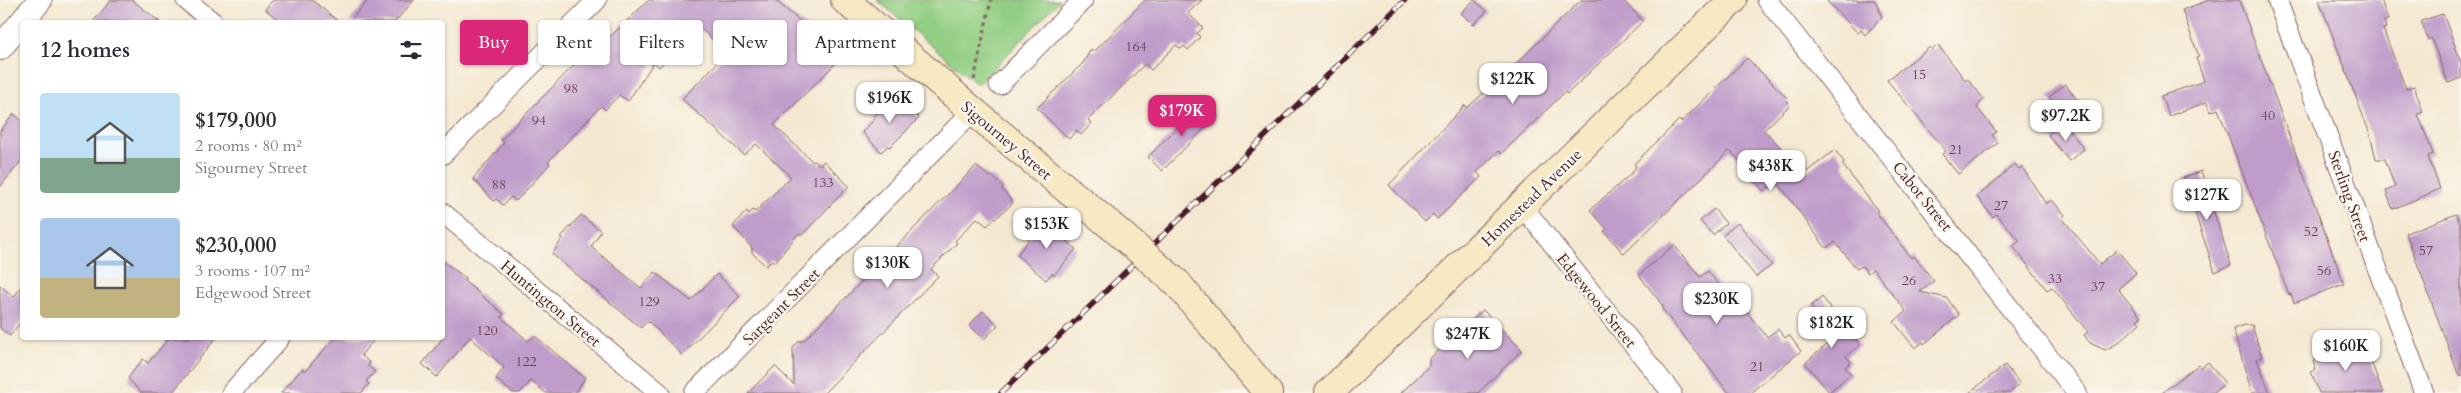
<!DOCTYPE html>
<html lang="en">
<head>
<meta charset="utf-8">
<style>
  :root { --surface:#fff; --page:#f7f7f7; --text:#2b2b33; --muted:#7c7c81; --accent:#db2777 }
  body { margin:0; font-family:Cardo,serif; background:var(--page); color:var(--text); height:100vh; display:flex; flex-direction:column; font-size:19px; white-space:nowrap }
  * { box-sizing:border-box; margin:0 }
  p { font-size:16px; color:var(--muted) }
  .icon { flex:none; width:28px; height:28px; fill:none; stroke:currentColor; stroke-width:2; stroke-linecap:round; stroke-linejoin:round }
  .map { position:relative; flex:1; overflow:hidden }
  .side { position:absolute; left:20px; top:20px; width:425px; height:320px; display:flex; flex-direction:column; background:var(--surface); border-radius:5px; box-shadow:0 1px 4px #0004 }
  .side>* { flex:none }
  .top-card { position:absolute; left:460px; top:20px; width:475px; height:45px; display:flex; gap:10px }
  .price { position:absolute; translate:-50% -42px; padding:0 11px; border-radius:10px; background:#fff; color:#222; font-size:16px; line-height:32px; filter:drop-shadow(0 1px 2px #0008) }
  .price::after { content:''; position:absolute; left:50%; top:30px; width:15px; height:11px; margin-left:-8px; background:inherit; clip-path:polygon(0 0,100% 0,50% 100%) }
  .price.on { background:var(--accent); color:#fff }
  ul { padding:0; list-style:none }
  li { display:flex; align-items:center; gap:15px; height:125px; padding:0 20px }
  li span { display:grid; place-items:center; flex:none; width:140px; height:100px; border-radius:5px; color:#555 }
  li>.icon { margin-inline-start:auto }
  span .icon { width:60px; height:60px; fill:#fffc; stroke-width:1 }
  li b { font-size:21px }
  h2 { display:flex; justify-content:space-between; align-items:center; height:60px; padding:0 20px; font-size:21px }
  .tag { padding:0 18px; border-radius:5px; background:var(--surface); box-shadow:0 1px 4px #0004; font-size:18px; line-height:45px }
  .tag.on { background:var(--accent); color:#fff }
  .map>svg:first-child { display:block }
  .green { fill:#92ce83; stroke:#6e7657 }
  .building { fill:#bf9cca }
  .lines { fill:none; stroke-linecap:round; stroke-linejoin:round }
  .minor-casing { stroke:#866565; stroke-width:21 }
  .tertiary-casing { stroke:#866565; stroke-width:26 }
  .secondary-casing { stroke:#866565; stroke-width:30 }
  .path { stroke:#866565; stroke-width:3; stroke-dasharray:4 4; stroke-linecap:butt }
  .minor { stroke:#fff; stroke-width:19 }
  .tertiary { stroke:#fff; stroke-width:24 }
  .secondary { stroke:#f7e9c3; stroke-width:28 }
  .rail-casing { stroke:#4a1f2b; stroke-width:5.5 }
  .rail { stroke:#fbf7ec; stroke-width:4; stroke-dasharray:11; stroke-linecap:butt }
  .secondary-bridge-casing { stroke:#866565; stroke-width:30; stroke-linecap:butt }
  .secondary-bridge { stroke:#f7e9c3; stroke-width:28 }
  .labels { text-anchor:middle; stroke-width:5; stroke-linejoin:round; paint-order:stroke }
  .number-label { font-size:14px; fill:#673e53 }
  .street-label { font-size:16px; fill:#4a1f2b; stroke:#fbf7ec }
</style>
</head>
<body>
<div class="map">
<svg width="2461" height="393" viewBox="0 0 2461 393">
  <rect width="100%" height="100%" fill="#fbf7ec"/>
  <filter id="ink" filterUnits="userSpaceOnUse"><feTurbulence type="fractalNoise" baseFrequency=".02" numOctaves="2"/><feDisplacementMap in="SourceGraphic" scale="10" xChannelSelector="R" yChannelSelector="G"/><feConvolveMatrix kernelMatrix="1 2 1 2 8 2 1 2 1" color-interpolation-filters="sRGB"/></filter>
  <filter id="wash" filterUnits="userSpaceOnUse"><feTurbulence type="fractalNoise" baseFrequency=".0096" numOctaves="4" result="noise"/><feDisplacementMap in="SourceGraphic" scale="20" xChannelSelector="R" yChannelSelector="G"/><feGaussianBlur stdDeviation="1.12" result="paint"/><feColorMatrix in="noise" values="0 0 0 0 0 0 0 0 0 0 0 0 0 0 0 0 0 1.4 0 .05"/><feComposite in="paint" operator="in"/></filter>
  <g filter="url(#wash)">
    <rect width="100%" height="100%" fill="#f4e8d1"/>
    <path class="green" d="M877,0H1060L978,85Z"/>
    <g id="blocks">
      <path class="building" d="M111,0H132L160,22H93Z
        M273,0H312L339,22H281L265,9Z
        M368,0H414L395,22H349Z
        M649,0H775L842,57L774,125L813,162L815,161L820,165L824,161L849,186L803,234H798L774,263L772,260L766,266L752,253V248L733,226L747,211L749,214L753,210L755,212L791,177L756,144L744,155L682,99L727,53L700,28L659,67L654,62L628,101L619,95L605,110L601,106L548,162L550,164L516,201L511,197L503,205L496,199L494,201L473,179L504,143L501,140L517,123L596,43L600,46Z
        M1145,0H1202L1188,13L1203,28L1197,33L1200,37L1188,50L1184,46L1181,49L1176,45L1151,70L1145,64L1088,120L1092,123L1081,135L1077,130L1069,139L1037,108L1083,63L1090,51L1096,50Z
        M1474,0L1487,11L1473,25L1461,13Z
        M1581,0H1623L1643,21L1567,94L1565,92L1501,154L1499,151L1477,172L1481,177L1437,219L1433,214L1425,222L1389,185L1465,105L1467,108L1520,60Z
        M1826,0H1875L1882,17L1865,35L1861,30L1858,33Z
        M2209,0H2239L2344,284L2294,303L2291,294L2289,295L2218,109L2210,112L2207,102L2169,116L2161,96L2204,81L2196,58L2199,57L2182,10Z
        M2319,0H2381L2388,20L2384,21L2386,28L2383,29L2406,89L2414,86L2423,112L2418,114L2433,154L2428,156L2440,189L2393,209L2386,191L2395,187L2385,159H2376L2370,134Z
        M2443,14L2461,62V78L2448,83L2431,38L2428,40L2421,21Z
        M1938,45L1966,81L1968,79L1984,99L1977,107L1996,132L1992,135L1998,143L1958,174L1942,154L1946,151L1887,80L1930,47L1932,50Z
        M1747,58L1788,99L1786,101L1790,105L1764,130L1805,173L1835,150L1844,162L1842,164L1878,211L1876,212L1911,258L1914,256L1934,281L1920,292L1947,298L1959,315L1924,344L1923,342L1915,348L1894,322L1906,311L1873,269L1868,273L1862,266L1857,269L1835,242L1826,248L1776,180L1764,191L1751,177L1754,174L1731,152L1729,151L1624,254L1604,231L1607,229L1590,210L1633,172L1636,166L1634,164L1679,120L1681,122Z
        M2065,84L2090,116L2074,129L2049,97Z
        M898,96L919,118L890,147L888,146L881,152L862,132L875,119L873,117Z
        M1202,103L1216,117L1162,171L1148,157Z
        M14,114L22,121V160L0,187V131Z
        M2063,122L2084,149L2069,161L2048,135Z
        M2015,164L2019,169L2022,167L2046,204L2052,200L2065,215L2062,218L2100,264L2117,250L2136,273L2118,289L2141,317L2137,320L2140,323L2118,343L2105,350L2090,343L2084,335L2088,332L2052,287L2047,290L2013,246L2020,241L1996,214L1993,217L1977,197Z
        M976,166L990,177L992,176L1003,187L1002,189L1013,203L987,226L977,218L955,241L957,243L931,269L938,276L824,393H748L775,366L794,385L793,348L799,341H803Z
        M2201,171L2231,265L2215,272L2183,178Z
        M1714,209L1726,223L1713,235L1700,221Z
        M2456,214L2461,226V376H2459L2406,233Z
        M581,215L601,231L591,247L641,288L655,272L691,301L717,274L740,296L682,355L649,322L645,323L641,328L552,254L563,238L561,237Z
        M1043,221L1052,229L1055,226L1070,238L1067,241L1076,249L1054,275L1052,273L1046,280L1017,255Z
        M1738,223L1772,265L1756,277L1723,235Z
        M1674,245L1700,277L1708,271L1736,307L1740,304L1767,337L1778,329L1785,338L1789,335L1801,351L1750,393H1729L1662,309L1663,306L1639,275Z
        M442,261L466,278L464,281L504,314L501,317L528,341L535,336L585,378L575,393H546L531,381L520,393H513L496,379L504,367L470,337L437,377L422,364L442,339Z
        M0,285L14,297L22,286V320L10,336L0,328Z
        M1822,297L1860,345L1846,356L1851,362L1845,367L1851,374L1829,392L1805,363L1835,338L1811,306Z
        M1483,310L1522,350L1478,393H1401L1429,366V359Z
        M983,311L998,325L984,339L969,325Z
        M2245,325H2252L2262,357L2257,359L2270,393H2252L2233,329Z
        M169,338H216L172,393H141L128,378L143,359L148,363Z
        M335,338H376L361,355L370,363L368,366L375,372L366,381L369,384L361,393H281L302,369L305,371Z
        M2364,343L2383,393H2319L2311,372L2316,370L2313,361L2348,345L2350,348Z
        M2208,362L2225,383L2213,393H2162L2199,364L2201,368Z
        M2005,365L2020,384L2009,393H1969Z"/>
    </g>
  </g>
  <g filter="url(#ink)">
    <use href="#blocks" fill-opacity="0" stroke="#866565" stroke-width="1"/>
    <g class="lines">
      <g class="minor-casing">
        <path id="minor" d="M186,0L213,22
          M1767,0L2077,393
          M2277,0L2424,393
          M999,85L1083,0
          M442,155L597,0
          M1523,207L1672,393
          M442,212L660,393
          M231,393L280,338
          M694,393L973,111"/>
      </g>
      <g class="tertiary-casing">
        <path id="tertiary" d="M0,48L40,0"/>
      </g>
      <g class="secondary-casing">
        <path id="secondary" d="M845,0L973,111L1110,225
          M1177,283L1268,393
          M1329,393L1733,0"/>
      </g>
      <path class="path" d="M974,80L991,0"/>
      <use href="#minor" class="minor"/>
      <use href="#tertiary" class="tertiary"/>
      <use href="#secondary" class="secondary"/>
      <g class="rail-casing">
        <path id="rail" d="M1001,393L1405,0"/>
      </g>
      <use href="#rail" class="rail"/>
      <g class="secondary-bridge-casing">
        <path id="secondary-bridge" d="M1110,225L1177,283"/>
      </g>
      <use href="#secondary-bridge" class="secondary-bridge"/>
    </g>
  </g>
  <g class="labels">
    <g class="number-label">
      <text x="1136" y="51">164</text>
      <text x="1919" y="79">15</text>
      <text x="571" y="93">98</text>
      <text x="2268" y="120">40</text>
      <text x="539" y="125">94</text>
      <text x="1956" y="154">21</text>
      <text x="823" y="187">133</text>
      <text x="499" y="189">88</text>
      <text x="2001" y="210">27</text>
      <text x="2311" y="236">52</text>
      <text x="2426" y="255">57</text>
      <text x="2324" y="275">56</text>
      <text x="2055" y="283">33</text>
      <text x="1909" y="285">26</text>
      <text x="2098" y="291">37</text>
      <text x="649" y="306">129</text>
      <text x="487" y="335">120</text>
      <text x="526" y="366">122</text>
      <text x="1757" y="371">21</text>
    </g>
    <g class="street-label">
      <text transform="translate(1007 140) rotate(40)" y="6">Sigourney Street</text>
      <text transform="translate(1923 196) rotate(51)" y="6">Cabot Street</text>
      <text transform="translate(2350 196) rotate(70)" y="6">Sterling Street</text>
      <text transform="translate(1531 197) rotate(-44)" y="6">Homestead Avenue</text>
      <text transform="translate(1597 300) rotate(51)" y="6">Edgewood Street</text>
      <text transform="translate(551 303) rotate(40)" y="6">Huntington Street</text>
      <text transform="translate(781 306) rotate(-45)" y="6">Sargeant Street</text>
    </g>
  </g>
</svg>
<b class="price" style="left:1513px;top:105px">$122K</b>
<b class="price" style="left:890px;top:124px">$196K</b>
<b class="price on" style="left:1182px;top:137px">$179K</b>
<b class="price" style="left:2066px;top:142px">$97.2K</b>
<b class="price" style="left:1771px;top:192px">$438K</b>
<b class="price" style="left:2207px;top:221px">$127K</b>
<b class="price" style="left:1047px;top:250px">$153K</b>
<b class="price" style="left:888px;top:289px">$130K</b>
<b class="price" style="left:1717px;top:325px">$230K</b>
<b class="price" style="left:1832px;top:349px">$182K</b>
<b class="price" style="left:1468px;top:360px">$247K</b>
<b class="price" style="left:2346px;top:372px">$160K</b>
<div class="top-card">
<a class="tag on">Buy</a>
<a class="tag">Rent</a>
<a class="tag">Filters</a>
<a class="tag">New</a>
<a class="tag">Apartment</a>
</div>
<section class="side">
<h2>12 homes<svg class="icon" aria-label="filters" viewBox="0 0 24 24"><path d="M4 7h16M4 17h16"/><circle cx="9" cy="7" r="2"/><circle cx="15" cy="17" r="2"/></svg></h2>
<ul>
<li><span style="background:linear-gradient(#bfe0f5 65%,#7fa58c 0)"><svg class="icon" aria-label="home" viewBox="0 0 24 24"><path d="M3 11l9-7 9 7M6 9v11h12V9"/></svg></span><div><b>$179,000</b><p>2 rooms · 80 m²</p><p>Sigourney Street</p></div></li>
<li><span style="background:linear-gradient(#a9c7e8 60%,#c2b280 0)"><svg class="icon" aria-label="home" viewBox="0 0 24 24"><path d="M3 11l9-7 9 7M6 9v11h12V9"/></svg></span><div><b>$230,000</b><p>3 rooms · 107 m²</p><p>Edgewood Street</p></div></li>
</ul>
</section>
</div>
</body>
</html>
